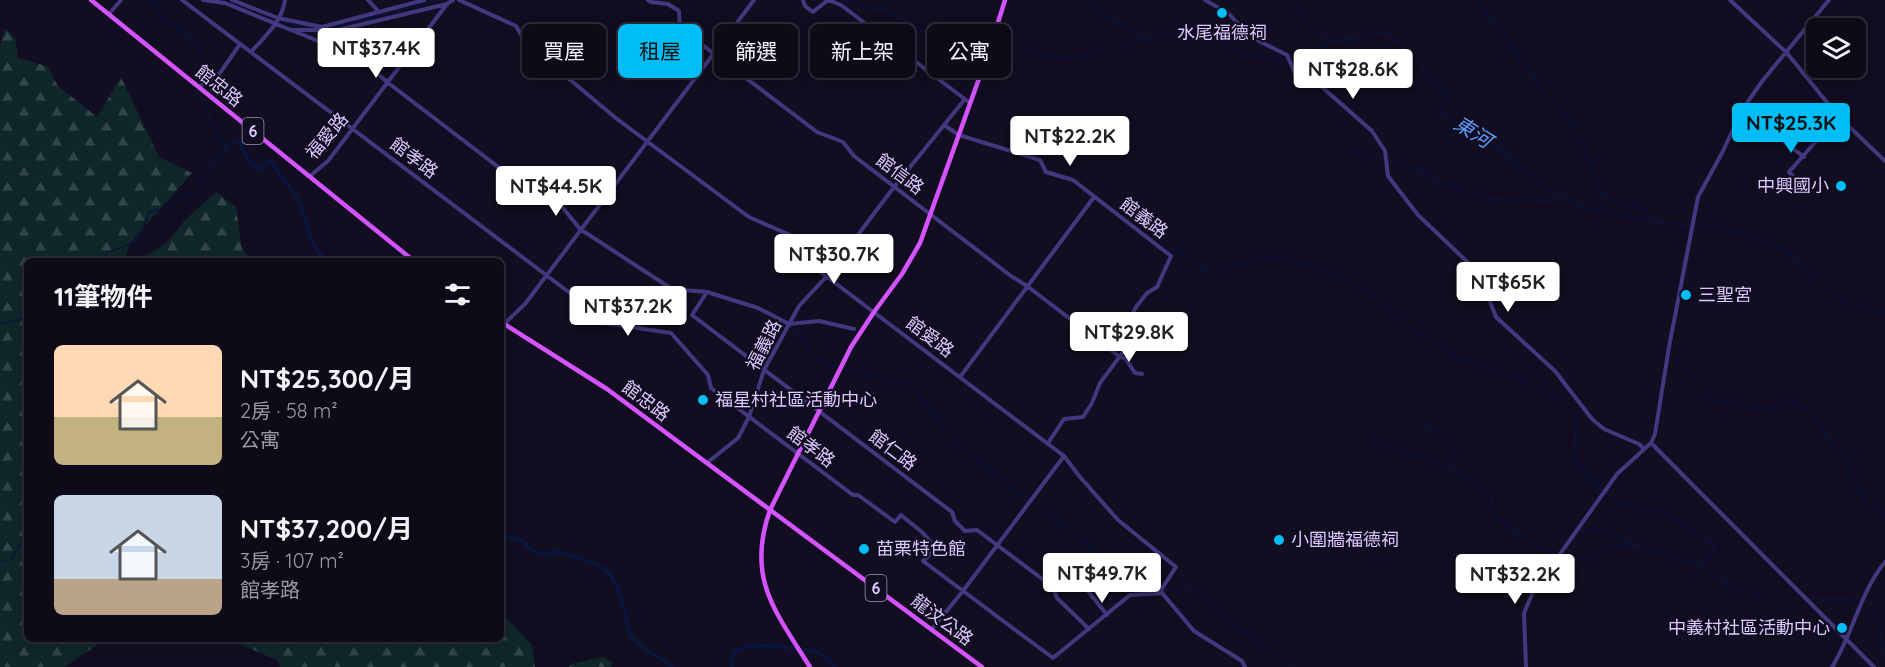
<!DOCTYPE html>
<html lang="zh-TW">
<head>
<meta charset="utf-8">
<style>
  :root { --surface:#0e0a18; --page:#1c1825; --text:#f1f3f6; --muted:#9b9aa2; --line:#2e2b37; --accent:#01bdf5 }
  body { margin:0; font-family:Quicksand,"Noto Sans TC",sans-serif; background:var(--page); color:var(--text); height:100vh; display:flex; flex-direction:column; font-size:22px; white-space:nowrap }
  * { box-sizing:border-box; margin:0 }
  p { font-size:20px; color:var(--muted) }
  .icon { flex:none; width:33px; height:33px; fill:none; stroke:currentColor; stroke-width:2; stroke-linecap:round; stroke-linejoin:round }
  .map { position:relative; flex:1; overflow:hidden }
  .panel { position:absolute; left:24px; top:258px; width:480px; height:384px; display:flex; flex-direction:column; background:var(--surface); border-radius:9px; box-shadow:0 3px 15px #0003,0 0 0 2px var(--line) }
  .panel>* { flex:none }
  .hud { position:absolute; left:522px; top:24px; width:570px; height:54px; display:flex; gap:12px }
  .buttons { position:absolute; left:1806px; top:18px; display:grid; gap:12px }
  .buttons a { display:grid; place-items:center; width:60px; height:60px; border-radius:9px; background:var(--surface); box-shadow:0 3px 15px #0003,0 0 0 2px var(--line); font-size:30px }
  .price { position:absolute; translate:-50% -51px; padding:0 14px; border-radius:6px; background:#fff; color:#222; font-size:20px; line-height:39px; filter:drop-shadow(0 2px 3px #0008) }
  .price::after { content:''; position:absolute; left:50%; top:36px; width:18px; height:14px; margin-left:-9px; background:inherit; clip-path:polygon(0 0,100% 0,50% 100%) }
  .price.current { background:var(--accent); color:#111 }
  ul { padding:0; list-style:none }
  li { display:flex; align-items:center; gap:18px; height:150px; padding:0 30px }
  li span { display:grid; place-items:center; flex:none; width:168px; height:120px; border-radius:9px; color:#555 }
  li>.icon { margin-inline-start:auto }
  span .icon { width:72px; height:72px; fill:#fffc; stroke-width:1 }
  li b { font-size:26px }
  h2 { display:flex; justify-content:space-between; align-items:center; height:72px; padding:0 30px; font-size:26px }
  .pill { padding:0 21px; border-radius:9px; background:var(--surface); box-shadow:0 3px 15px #0003,0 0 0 2px var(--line); font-size:21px; line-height:54px }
  .pill.current { background:var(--accent); color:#111 }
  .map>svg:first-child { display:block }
  .forest { fill:url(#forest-firs) }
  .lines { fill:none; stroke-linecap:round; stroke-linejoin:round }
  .stream { stroke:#09153c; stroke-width:1.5 }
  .canal { stroke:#09153c; stroke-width:4 }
  .minor { stroke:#43387f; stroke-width:4 }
  .major { stroke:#d453fe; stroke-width:4.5 }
  .poi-dot { fill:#01bdf5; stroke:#120d20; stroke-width:2 }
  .labels { text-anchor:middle; stroke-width:4.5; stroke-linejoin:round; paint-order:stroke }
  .shield { fill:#120d20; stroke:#9d92bc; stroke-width:1.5 }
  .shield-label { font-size:16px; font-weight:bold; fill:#d8cbff }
  .poi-label { font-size:18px; fill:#d8cbff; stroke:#120d20; text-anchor:start }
  .street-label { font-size:18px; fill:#d8cbff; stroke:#120d20 }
  .water-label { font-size:20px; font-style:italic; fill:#5a9dfe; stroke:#120d20 }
</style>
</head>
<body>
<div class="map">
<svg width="1885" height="667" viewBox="0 0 1885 667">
  <defs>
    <pattern id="forest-firs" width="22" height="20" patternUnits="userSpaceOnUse" patternTransform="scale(1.5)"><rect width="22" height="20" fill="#102729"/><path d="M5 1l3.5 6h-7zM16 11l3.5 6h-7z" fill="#324549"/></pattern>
  </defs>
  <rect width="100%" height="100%" fill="#120d20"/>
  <path class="forest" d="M5,28L15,37L18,58L47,66L58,86L97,117L121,77L159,157L192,173L130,243L124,261H27V639H106L64,667H0V46Z
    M216,192L236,207L242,249L253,261H139L168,241L185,220Z
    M501,613L532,645L535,667H280L277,660L226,639H501Z
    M603,657L613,663L611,667H569L571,664Z"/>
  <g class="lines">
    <path class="stream" d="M152,0L165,20L194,39L211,78
      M228,0C250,17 291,25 318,28
      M841,0L871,8L889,10L927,33L935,39L942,50L968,47L987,50
      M1091,0L1090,5L1102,14L1146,38
      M1292,0C1300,10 1308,29 1320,34C1327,38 1340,36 1348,39
      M1477,0L1507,39L1529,73L1573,124L1581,140L1599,191L1619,204C1634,200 1650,215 1662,223
      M326,28L337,27L438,0
      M991,50L1025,52L1065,58L1131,44L1151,37L1187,34L1220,43L1256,58L1281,60L1296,59L1329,43L1383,32L1390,34L1448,95L1441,108V113L1507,153L1513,163L1561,196L1583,207L1635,220L1734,230L1785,250L1843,302L1885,315
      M209,82L196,93L205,101L212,127L224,145L240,141
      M1342,151L1360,156L1364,153L1383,158
      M1388,160L1418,169L1441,182L1485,199L1553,201L1560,197
      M1162,246L1169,252L1178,249L1201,268L1210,273L1255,261L1280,257L1325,270L1349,281L1454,356L1549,391L1576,419C1577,427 1575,435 1575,442C1576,473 1602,495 1629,506C1636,508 1644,507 1652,509C1672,516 1694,532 1712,544L1714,551L1703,566
      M103,261L108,252C137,243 140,240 149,212L163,209L198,192L205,174L224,151L227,144
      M0,324L27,318
      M791,327L819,360L833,366L908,384L919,394L957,444L1092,548L1134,591L1154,592
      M1671,357L1677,360L1714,400L1753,410L1781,404H1800L1813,416L1849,465L1855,484L1865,501L1885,515
      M1420,423L1446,439L1457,472
      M1365,440C1403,449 1439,463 1473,482C1478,484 1486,487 1489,491C1493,497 1492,507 1495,514C1502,526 1543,550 1556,555
      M1581,529L1617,533L1633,543
      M1561,557L1580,560L1611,547L1634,545L1703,566L1719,579L1737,588L1761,595
      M0,562L11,560L19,545L27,540
      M1162,591L1186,588L1200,591L1219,609L1221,615L1234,628L1246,633L1291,667
      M1867,598C1885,612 1875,631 1885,652
      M1808,599H1851L1862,596
      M1109,610L1122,599"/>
    <path class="canal" d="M240,141C243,152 250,164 259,169L271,160C277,174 289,184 296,196C310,220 303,239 327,261
      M501,532L509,537L523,541L532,551L547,555L559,551C598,566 612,561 624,608C627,619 627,631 634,639C643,651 661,656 672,667
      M732,667C732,661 732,653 738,650C752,641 800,649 817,652L826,657L835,667"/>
    <path class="minor" d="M182,0L546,275L586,305L604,323L671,333L708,375L711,388L853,495H858L895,522L901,515L923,533L936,548L923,561L1053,658L1130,595L1162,593
      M203,0L225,3L291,30H338L447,4
      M232,0L278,18L322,27L424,0
      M368,0L378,11
      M459,0L516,26L525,42L617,119L749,217L790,235L799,244L810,264L1064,456L1080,477L1118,520L1176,567L1161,590L1162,593
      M648,0L651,2L668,4L679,11L680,28L817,132L843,142L854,156L1011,276L1027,286L1120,357L1125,358L1135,373L1142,374
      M803,0L805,6L813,12L828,0L841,5L970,103
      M1205,0L1228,13L1243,29L1259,41L1287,55L1297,78L1314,80L1372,131L1385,151L1388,176L1418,215L1479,273L1496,317L1555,371L1592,419L1604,429L1639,444L1644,449
      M1730,0L1787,53L1838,116L1885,161
      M109,14L121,0
      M291,30L360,58L387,82L518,182L529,178L539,182L550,192L580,229L672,289L707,292L758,308L789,324L819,321L854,329
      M251,52C265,36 282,22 285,0
      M199,87L220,73L240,44
      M1742,110L1804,157
      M944,125L959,135L1040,160L1046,172L1073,180L1171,256L1157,287L1147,293L1136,307L1125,329L1126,348L1100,383L1092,403L1083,417L1064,419L1048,443
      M310,176L328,161L447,4L453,0
      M1809,193L1789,172L1838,116
      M707,292L692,315L952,512L955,521L965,531L977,530L1053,587L1057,598L1089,629
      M504,324L525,304L754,0
      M960,377L1094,197
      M1651,443L1874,667
      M707,463L738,438L749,417L764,370L799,306L827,276L894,187L965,99
      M1053,587L1071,577L1084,586L1107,615
      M1162,593L1194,631L1242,661L1245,667
      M931,630L963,591L1064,456
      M1526,667L1524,613L1533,592L1617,474L1651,443L1655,434L1669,347L1698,197L1723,151L1742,110L1763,80L1829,0
      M1832,667C1853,634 1860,592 1885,562"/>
    <path class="major" d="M91,0L414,261
      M501,322L607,389L982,667
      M810,667C775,611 746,578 770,510L851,347L874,312L902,274L920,243L990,48L1005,0"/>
  </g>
  <g class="poi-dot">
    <circle cx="1222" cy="13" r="6"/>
    <circle cx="1841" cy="186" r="6"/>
    <circle cx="1686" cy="295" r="6"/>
    <circle cx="703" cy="400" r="6"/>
    <circle cx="1279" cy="540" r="6"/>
    <circle cx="864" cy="549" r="6"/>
    <circle cx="1842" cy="628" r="6"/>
  </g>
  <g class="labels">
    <g class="shield">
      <rect x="242.5" y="118" width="21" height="26" rx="4.5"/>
      <rect x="865.5" y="575" width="21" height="26" rx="4.5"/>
    </g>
    <g class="shield-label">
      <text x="253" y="137">6</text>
      <text x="876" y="594">6</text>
    </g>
    <g class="poi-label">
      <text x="1222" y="39" text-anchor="middle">水尾福德祠</text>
      <text x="1829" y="192" text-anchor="end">中興國小</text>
      <text x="1698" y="301">三聖宮</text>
      <text x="715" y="406">福星村社區活動中心</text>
      <text x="1291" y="546">小圍牆福德祠</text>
      <text x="876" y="555">苗栗特色館</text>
      <text x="1830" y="634" text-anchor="end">中義村社區活動中心</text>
    </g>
    <g class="street-label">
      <text transform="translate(219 86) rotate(39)" y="6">館忠路</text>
      <text transform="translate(327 136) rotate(-50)" y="6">福愛路</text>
      <text transform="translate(414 158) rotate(37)" y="6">館孝路</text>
      <text transform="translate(900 174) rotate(37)" y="6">館信路</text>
      <text transform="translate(1144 218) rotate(37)" y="6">館義路</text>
      <text transform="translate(930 337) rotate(37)" y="6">館愛路</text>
      <text transform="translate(764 345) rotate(-63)" y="6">福義路</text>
      <text transform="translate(646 401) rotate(37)" y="6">館忠路</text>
      <text transform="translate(811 447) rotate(37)" y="6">館孝路</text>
      <text transform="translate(893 450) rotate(37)" y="6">館仁路</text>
      <text transform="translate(942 620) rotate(37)" y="6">龍汶公路</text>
    </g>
    <g class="water-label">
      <text transform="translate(1473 132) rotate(32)" y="7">東河</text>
    </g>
  </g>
</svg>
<div class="buttons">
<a><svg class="icon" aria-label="layers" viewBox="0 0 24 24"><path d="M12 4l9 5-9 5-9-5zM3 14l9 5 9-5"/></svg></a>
</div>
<b class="price" style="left:376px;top:79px">NT$37.4K</b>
<b class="price" style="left:1353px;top:100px">NT$28.6K</b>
<b class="price current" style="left:1791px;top:154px">NT$25.3K</b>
<b class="price" style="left:1070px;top:167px">NT$22.2K</b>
<b class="price" style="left:556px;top:217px">NT$44.5K</b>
<b class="price" style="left:834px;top:285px">NT$30.7K</b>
<b class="price" style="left:1508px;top:313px">NT$65K</b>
<b class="price" style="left:628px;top:337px">NT$37.2K</b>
<b class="price" style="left:1129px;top:363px">NT$29.8K</b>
<b class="price" style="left:1102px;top:604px">NT$49.7K</b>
<b class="price" style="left:1515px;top:605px">NT$32.2K</b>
<div class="hud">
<a class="pill">買屋</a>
<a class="pill current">租屋</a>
<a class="pill">篩選</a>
<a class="pill">新上架</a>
<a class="pill">公寓</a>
</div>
<section class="panel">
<h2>11筆物件<svg class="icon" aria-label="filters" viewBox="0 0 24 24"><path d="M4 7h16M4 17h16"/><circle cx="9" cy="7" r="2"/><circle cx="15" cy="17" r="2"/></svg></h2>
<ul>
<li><span style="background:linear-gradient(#ffd9b3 60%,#c2b280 0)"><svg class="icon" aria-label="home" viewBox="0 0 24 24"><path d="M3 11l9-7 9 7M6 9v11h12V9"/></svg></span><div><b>NT$25,300/月</b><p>2房 · 58 m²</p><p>公寓</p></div></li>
<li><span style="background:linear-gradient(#c9d6e8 70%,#b9a48a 0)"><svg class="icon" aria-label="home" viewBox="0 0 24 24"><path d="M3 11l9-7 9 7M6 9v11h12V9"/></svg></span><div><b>NT$37,200/月</b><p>3房 · 107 m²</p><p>館孝路</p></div></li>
</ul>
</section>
</div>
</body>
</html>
